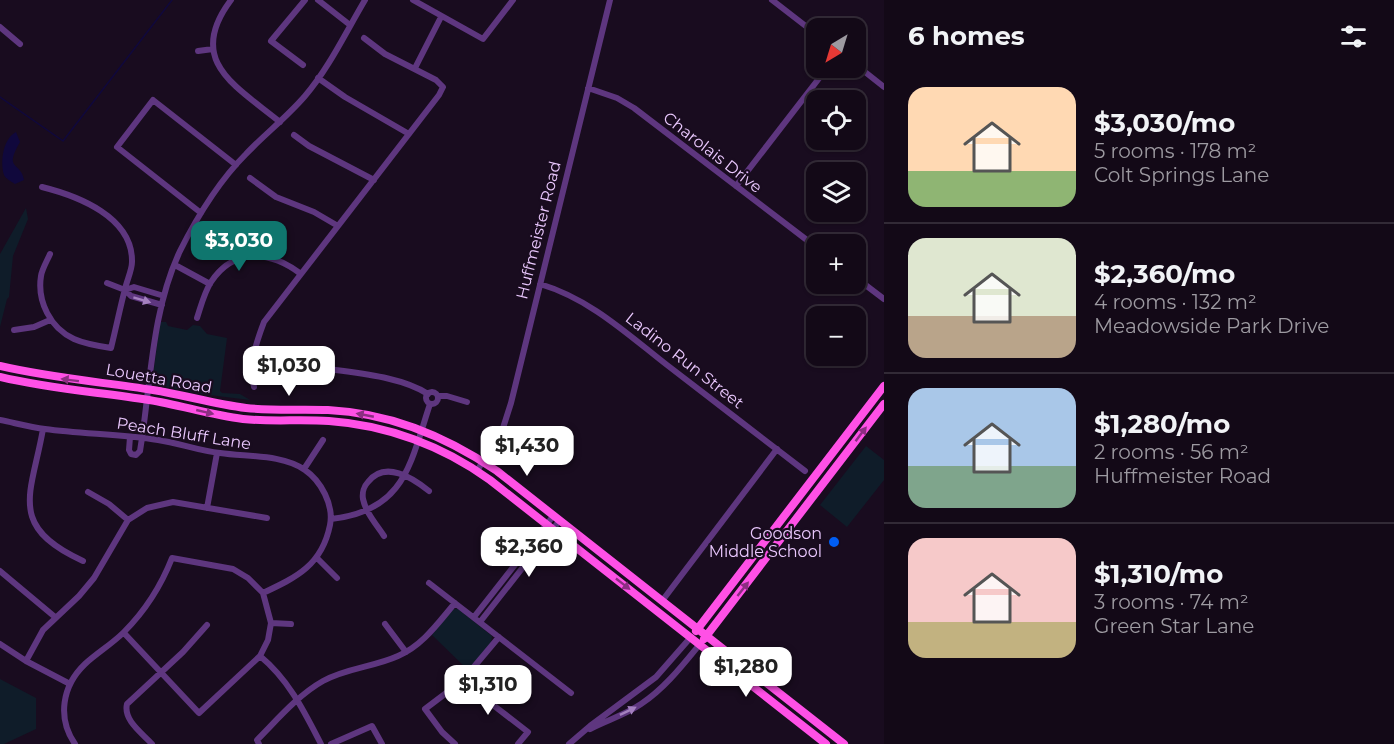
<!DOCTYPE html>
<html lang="en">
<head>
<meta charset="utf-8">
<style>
  :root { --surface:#130917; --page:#201724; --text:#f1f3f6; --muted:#9d9aa1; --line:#322a36; --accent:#0f766e }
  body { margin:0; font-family:Montserrat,sans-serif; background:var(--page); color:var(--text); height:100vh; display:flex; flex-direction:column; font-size:22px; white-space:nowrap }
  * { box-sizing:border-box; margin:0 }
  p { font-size:20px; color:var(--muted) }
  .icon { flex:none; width:33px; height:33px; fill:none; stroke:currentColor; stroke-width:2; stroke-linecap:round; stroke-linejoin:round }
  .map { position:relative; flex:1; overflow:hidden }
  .side { display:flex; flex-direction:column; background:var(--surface); width:510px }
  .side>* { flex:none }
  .needle { width:39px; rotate:218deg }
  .controls { position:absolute; left:806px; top:18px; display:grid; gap:12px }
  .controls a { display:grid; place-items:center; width:60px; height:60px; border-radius:12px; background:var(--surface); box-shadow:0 2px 4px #0004,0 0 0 2px var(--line); font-size:30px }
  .price { position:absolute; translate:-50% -51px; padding:0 14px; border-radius:12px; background:#fff; color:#222; font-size:20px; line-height:39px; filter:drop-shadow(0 2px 3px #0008) }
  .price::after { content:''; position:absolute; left:50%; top:36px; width:18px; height:14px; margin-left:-9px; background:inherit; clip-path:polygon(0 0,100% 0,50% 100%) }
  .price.selected { background:var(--accent); color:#fff }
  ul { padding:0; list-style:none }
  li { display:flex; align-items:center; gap:18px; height:150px; padding:0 24px }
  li+li { border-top:2px solid var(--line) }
  li span { display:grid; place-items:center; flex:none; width:168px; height:120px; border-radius:18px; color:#555 }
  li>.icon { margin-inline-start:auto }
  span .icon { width:72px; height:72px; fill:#fffc; stroke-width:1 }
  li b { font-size:26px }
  h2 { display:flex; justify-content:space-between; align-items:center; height:72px; padding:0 24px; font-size:26px }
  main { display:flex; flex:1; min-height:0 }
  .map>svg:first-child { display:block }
  .green { fill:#0f1c29 }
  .water { fill:#10083c }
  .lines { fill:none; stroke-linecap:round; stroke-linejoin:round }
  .stream { stroke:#10083c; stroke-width:1.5 }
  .minor { stroke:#5e367f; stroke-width:6 }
  .major { stroke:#ff50e6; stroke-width:8 }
  .oneway { fill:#a480bf }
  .oneway2 { fill:#8c2e82 }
  .poi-dot { fill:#005ef4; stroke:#190c1f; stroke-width:2 }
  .labels { text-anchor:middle; stroke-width:4.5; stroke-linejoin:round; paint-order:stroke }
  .street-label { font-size:16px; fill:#ebc9ff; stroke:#190c1f }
  .poi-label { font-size:16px; fill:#ebc9ff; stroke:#190c1f; text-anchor:end }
</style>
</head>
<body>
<main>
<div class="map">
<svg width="884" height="744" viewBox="0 0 884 744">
  <rect width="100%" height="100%" fill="#190c1f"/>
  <path class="green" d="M26,208L28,219L13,256L9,297L7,299L0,327V254Z
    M160,322H166L168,326L187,330L193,325L200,326L207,334L227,338L220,391L222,393L240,394L250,400L201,394L152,384Z
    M866,446L884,460V480L847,527L820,505Z
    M453,609H458L492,636L491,643L468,670L432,635Z
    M0,679L36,698V729L4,744H0Z"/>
  <path class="water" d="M16,132L20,142C3,171 21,161 24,180L15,184C11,181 6,179 4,175C0,161 3,139 16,132Z"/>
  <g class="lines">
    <path class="stream" d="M0,97L63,141L172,0"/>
    <path class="minor" d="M231,0C185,61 236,86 280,122
      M318,0L350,25
      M413,0L483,39L513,0
      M772,0L816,34
      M0,27L20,44
      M198,51L213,49
      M855,64L884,87
      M303,65L271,41L305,0
      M415,68L441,17
      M318,78L345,97L409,134
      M588,88L617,98L634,108L816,247
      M294,135L309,146L374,180
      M250,178L276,197L314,212L338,226
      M736,186L827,68
      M42,187C78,196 133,217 132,262C132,270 127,280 125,289C120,308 116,328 111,348C98,346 85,344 74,339C50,328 37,301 41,276C42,269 47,261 50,254
      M201,213L117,147L153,100L236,165
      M231,244L237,258
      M175,265L210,284
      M855,277L884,299
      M107,283L125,290L131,296L162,305
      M540,284C590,299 626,333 667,365C713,400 759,436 805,471
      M125,290L134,287L164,296
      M197,318C201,306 204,293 211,282C234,247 271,251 301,274
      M14,330L34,327L50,320
      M316,367C350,373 399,375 428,394
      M254,387C249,363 256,343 264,322L439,95L443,87L436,80L385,54L364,38
      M426 398a6 6 0 1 1 12 0a6 6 0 1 1-12 0Z
      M438,396H447L467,402
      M0,420C15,423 30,427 45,429C82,434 121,434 158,440C179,443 199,451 220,453C247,457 282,454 305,470C321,481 334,505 330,525C322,565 297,577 263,593
      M43,429C32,493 6,526 83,561
      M130,437L129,450L131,454L136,455L140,451L142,438C151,376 153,308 180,251C197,217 219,181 246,154C265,134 287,117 305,96C329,68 346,32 365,0
      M304,469L323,440
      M477,471L503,428L511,403L610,0
      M88,492L109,504L128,520
      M207,508L217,453
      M331,519C405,511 410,464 430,404
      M384,536C376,524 366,513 363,499C362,493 364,486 368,482C385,460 413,478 429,491
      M317,558L337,578
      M0,571L55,617
      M429,583L571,693
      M662,601L777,449
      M474,617L554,515
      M480,622L560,520
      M271,623L291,624
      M385,624L406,652
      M0,644L26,661L70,684
      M260,656C289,680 304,711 321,744
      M26,661L43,630L79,596L94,578L128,520L147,508L173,502L267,518
      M462,681L528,732L518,744
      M590,729C607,720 625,715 641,704C664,689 682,666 700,644
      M75,744C57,718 62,686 85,664C97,653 112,644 124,632C146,610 161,586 172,558L233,569L248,578L263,593L271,623L268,640L260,656L199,713L124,633
      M152,744C142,733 123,720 127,704L183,652L207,625
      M259,744L257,740C277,720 298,695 323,681C346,668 374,667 398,656C423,645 438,623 455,603
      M331,744L372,726L382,744
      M455,744L442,732L425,709L462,681L499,637
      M569,744L590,726L656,677L691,637"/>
    <path class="major" d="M0,366C51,378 102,382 153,390C184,395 215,404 246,408C273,411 301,409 328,410C389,413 447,437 497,471L844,744
      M0,377C49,389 99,392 149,400C180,405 211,415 243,419C272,422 300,419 329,421C387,425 443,446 490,480L826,744
      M696,631L884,386
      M704,639L884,404"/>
  </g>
  <defs><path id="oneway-solid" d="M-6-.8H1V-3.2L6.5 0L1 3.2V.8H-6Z" transform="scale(1.5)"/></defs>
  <g class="oneway">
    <use href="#oneway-solid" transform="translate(142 300) rotate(17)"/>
    <use href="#oneway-solid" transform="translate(628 711) rotate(-26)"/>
  </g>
  <g class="oneway2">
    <use href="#oneway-solid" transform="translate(70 380) rotate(-173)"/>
    <use href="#oneway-solid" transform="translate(205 412) rotate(13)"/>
    <use href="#oneway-solid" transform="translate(365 415) rotate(-169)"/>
    <use href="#oneway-solid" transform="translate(861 434) rotate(-53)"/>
    <use href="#oneway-solid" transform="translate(623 584) rotate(38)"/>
    <use href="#oneway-solid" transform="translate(743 589) rotate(-52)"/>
  </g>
  <circle class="poi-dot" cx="834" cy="542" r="6"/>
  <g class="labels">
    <g class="street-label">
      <text transform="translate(713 152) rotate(38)" y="6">Charolais Drive</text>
      <text transform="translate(538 230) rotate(-76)" y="6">Huffmeister Road</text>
      <text transform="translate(685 360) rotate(38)" y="6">Ladino Run Street</text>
      <text transform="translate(159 378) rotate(10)" y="6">Louetta Road</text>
      <text transform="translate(184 433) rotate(9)" y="6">Peach Bluff Lane</text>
    </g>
    <g class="poi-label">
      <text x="822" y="539">Goodson<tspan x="822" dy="18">Middle School</tspan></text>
    </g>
  </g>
</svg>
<div class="controls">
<a><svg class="needle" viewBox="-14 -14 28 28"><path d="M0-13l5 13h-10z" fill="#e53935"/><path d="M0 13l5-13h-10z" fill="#9d9aa1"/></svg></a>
<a><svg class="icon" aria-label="locate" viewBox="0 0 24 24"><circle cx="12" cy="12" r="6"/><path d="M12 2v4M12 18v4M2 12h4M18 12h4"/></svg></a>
<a><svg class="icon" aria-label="layers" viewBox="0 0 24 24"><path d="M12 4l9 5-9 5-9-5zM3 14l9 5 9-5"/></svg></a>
<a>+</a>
<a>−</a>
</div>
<b class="price selected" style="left:239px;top:272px">$3,030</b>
<b class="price" style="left:289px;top:397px">$1,030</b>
<b class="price" style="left:527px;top:477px">$1,430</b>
<b class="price" style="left:529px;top:578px">$2,360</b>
<b class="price" style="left:746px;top:698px">$1,280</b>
<b class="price" style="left:488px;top:716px">$1,310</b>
</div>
<section class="side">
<h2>6 homes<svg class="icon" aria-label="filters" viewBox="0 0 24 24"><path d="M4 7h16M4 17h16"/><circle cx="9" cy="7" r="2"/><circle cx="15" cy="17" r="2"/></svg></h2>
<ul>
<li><span style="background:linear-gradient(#ffd9b3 70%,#8fb573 0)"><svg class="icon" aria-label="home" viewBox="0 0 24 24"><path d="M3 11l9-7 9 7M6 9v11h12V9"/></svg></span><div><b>$3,030/mo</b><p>5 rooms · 178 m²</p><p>Colt Springs Lane</p></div></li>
<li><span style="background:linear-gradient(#dfe7d0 65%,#b9a48a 0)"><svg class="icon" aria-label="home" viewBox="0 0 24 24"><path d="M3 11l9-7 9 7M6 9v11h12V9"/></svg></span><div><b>$2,360/mo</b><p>4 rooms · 132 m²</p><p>Meadowside Park Drive</p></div></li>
<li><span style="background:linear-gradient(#a9c7e8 65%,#7fa58c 0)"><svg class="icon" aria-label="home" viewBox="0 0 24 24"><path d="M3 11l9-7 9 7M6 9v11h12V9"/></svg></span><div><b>$1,280/mo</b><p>2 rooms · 56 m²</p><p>Huffmeister Road</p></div></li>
<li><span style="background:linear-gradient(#f6c9c9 70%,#c2b280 0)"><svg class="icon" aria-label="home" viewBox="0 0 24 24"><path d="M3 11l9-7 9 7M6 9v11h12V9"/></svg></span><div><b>$1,310/mo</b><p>3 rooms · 74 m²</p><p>Green Star Lane</p></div></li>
</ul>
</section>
</main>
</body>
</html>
